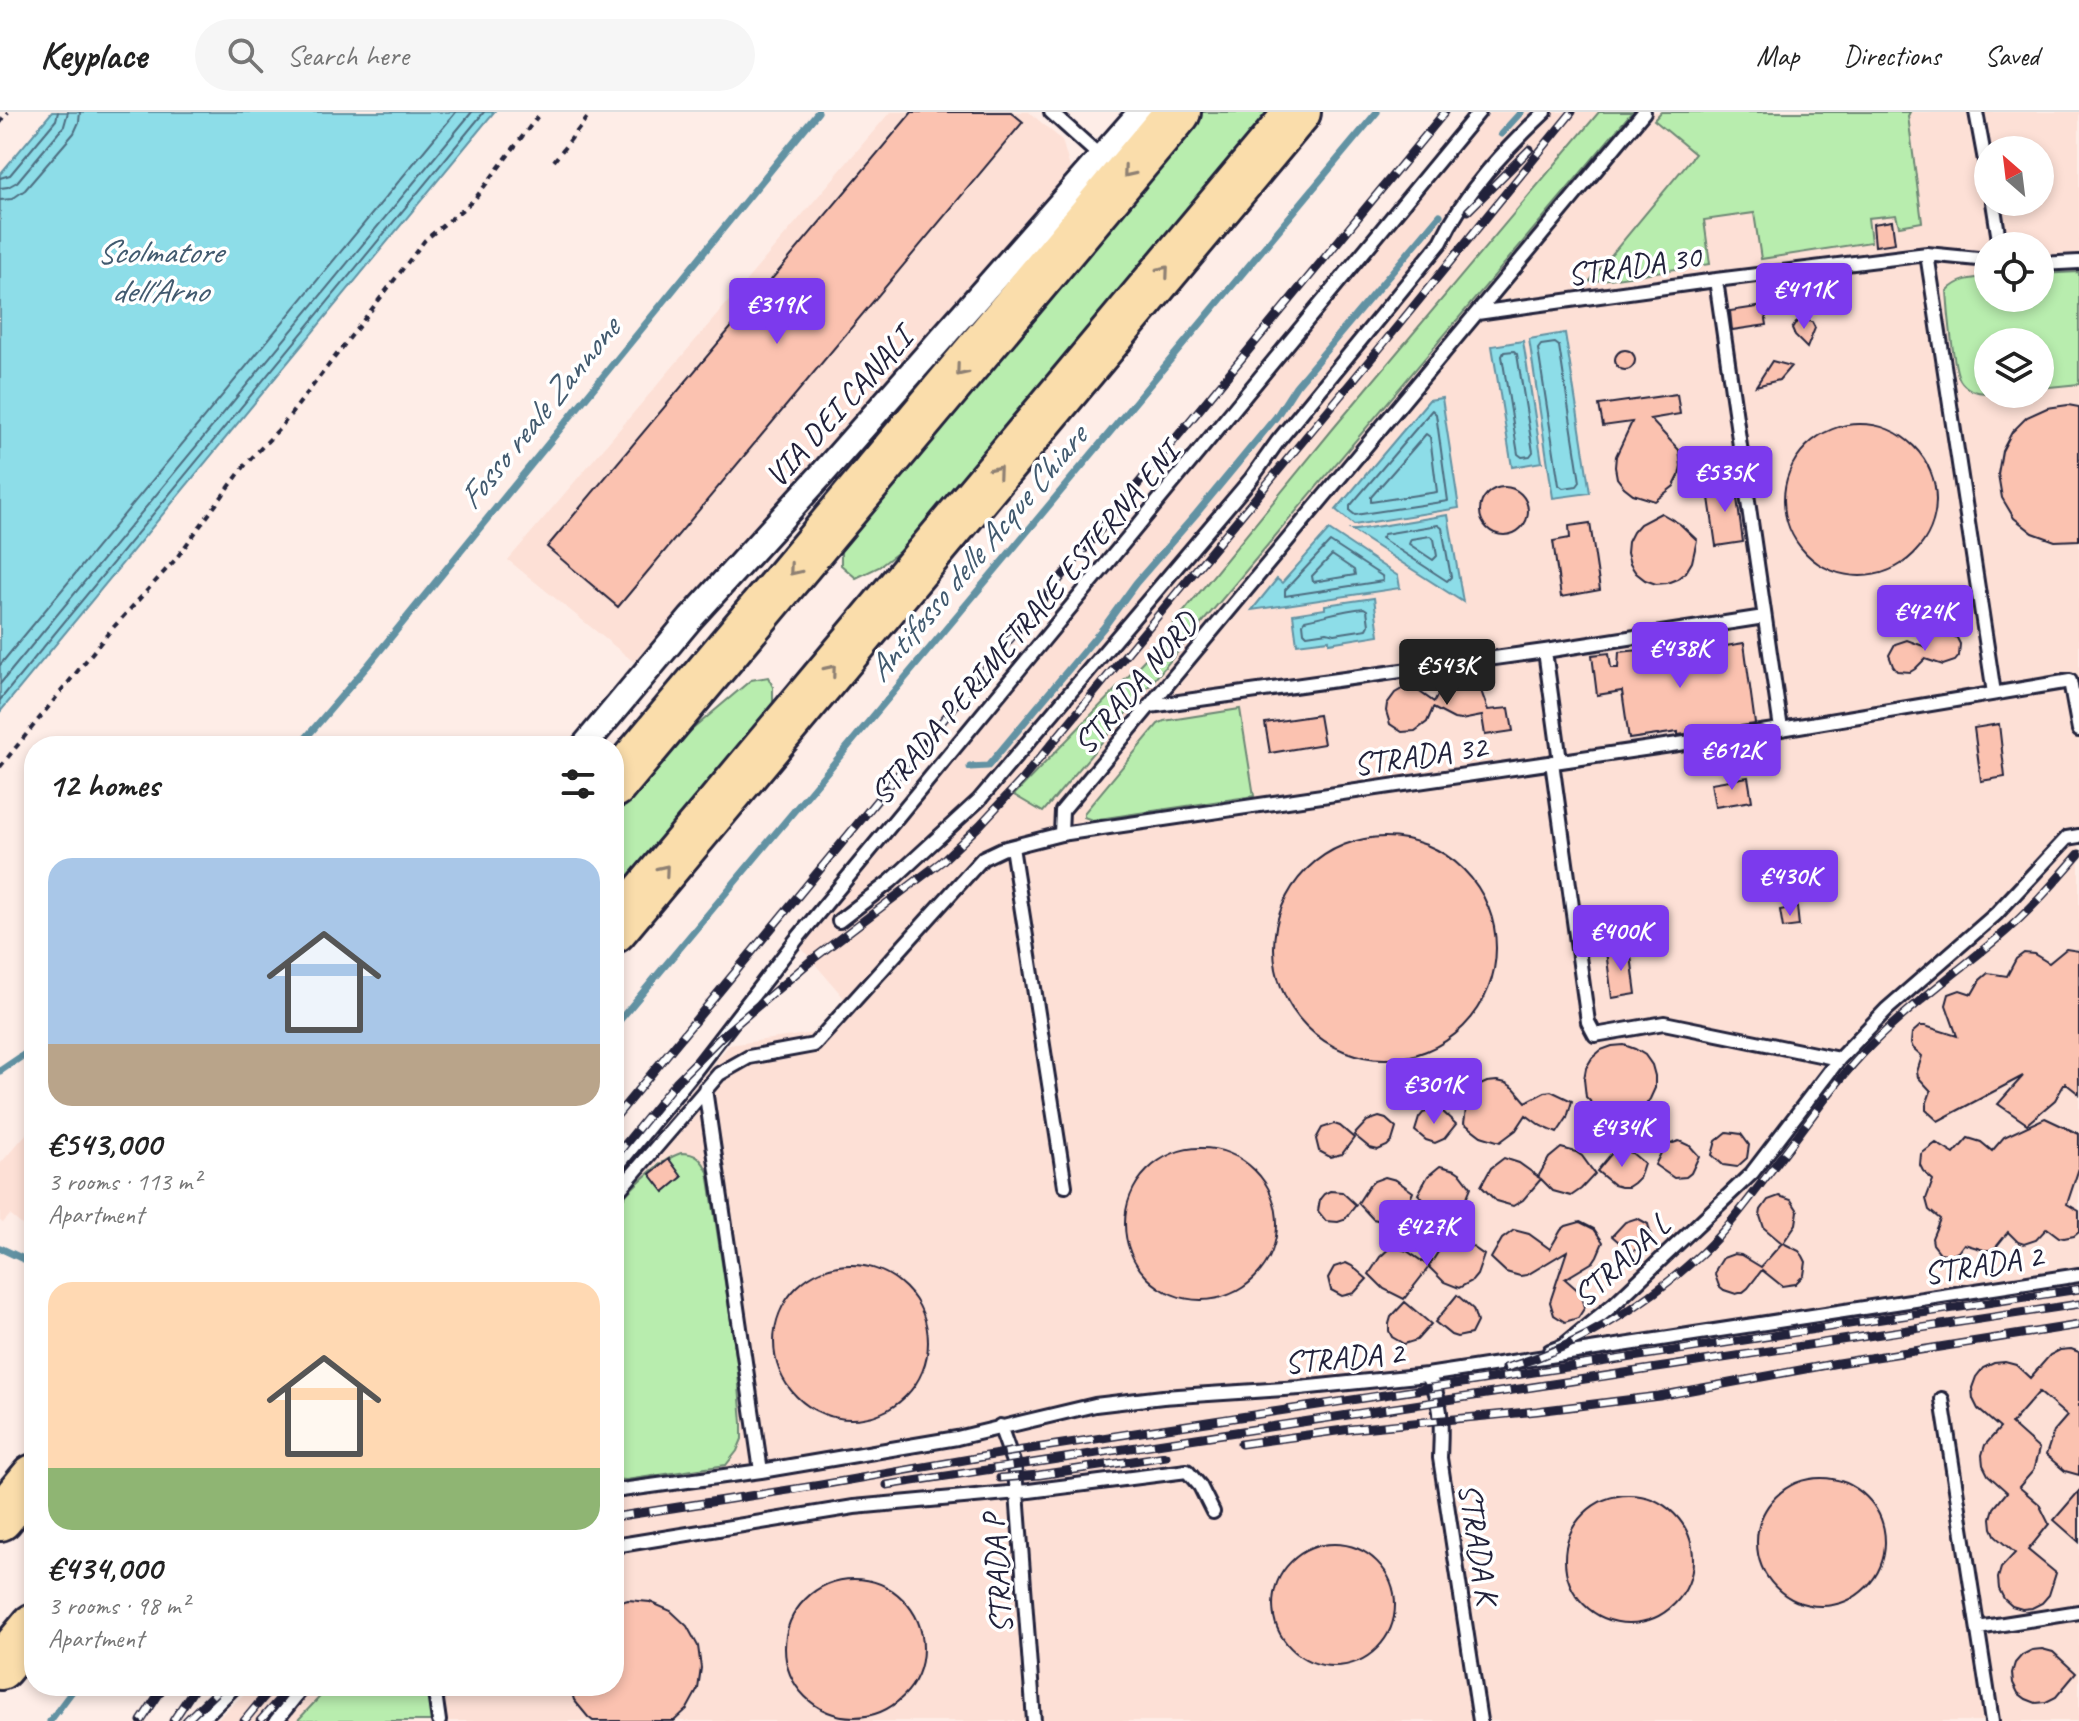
<!DOCTYPE html>
<html lang="en">
<head>
<meta charset="utf-8">
<style>
  :root { --surface:#fff; --page:#f6f6f6; --text:#222; --muted:#767676; --line:#e0e0e0; --accent:#7c3aed }
  body { margin:0; font-family:Caveat,sans-serif; background:var(--page); color:var(--text); height:100vh; display:flex; flex-direction:column; font-size:30px; white-space:nowrap }
  * { box-sizing:border-box; margin:0 }
  p { font-size:26px; color:var(--muted) }
  .icon { flex:none; width:44px; height:44px; fill:none; stroke:currentColor; stroke-width:2; stroke-linecap:round; stroke-linejoin:round }
  .map { position:relative; flex:1; overflow:hidden }
  .side { position:absolute; left:24px; top:624px; width:600px; height:960px; display:flex; flex-direction:column; background:var(--surface); border-radius:32px; box-shadow:0 4px 12px #0003 }
  .side>* { flex:none }
  .needle { width:52px; rotate:332deg }
  .controls { position:absolute; left:1974px; top:24px; display:grid; gap:16px }
  .controls a { display:grid; place-items:center; width:80px; height:80px; border-radius:50%; background:var(--surface); box-shadow:0 4px 12px #0003; font-size:40px }
  .price { position:absolute; translate:-50% -68px; padding:0 18px; border-radius:8px; background:var(--accent); color:#fff; font-size:26px; line-height:52px; filter:drop-shadow(0 2px 4px #0008) }
  .price::after { content:''; position:absolute; left:50%; top:48px; width:24px; height:18px; margin-left:-12px; background:inherit; clip-path:polygon(0 0,100% 0,50% 100%) }
  .price.current { background:#222; color:#fff }
  ul { padding:0; list-style:none }
  li { display:grid; align-content:center; gap:16px; height:424px; padding:0 24px }
  li span { display:grid; place-items:center; height:248px; border-radius:24px; color:#555 }
  li>.icon { margin-inline-start:auto }
  span .icon { width:144px; height:144px; fill:#fffc; stroke-width:1 }
  li b { font-size:34px }
  h2 { display:flex; justify-content:space-between; align-items:center; height:96px; padding:0 24px; font-size:34px }
  header { display:flex; align-items:center; gap:48px; box-sizing:border-box; height:112px; padding:0 40px; background:var(--surface); border-bottom:2px solid var(--line) }
  header strong { font-size:38px }
  nav { display:flex; gap:44px; margin-inline-start:auto; font-size:28px }
  .search { width:560px; height:72px; background:var(--page); display:flex; align-items:center; gap:20px; box-sizing:border-box; padding:0 28px; border-radius:44px; color:var(--muted); font-size:30px }
  .map>svg:first-child { display:block }
  .built { fill:#fde0d6; fill-rule:evenodd }
  .green { fill:#b8edae; stroke:#6d8874; stroke-width:2 }
  .water { fill:#8ddde8; stroke:#6292a3; stroke-width:2 }
  .lines { fill:none; stroke-linecap:round; stroke-linejoin:round }
  .shore { stroke:#4d6d80; stroke-width:2 }
  .stream { stroke:#6292a3; stroke-width:7 }
  .building { fill:#fbc2b0; stroke:#22223b; stroke-width:2 }
  .lane-casing { stroke:#22223b; stroke-width:18 }
  .street-casing { stroke:#22223b; stroke-width:30 }
  .highway-casing { stroke:#22223b; stroke-width:50 }
  .path { stroke:#22223b; stroke-width:4; stroke-dasharray:6 6; stroke-linecap:butt }
  .lane { stroke:#fff; stroke-width:12 }
  .street { stroke:#fff; stroke-width:24 }
  .highway { stroke:#faddab; stroke-width:44 }
  .rail-casing { stroke:#22223b; stroke-width:9 }
  .rail { stroke:#fff; stroke-width:6; stroke-dasharray:18; stroke-linecap:butt }
  .oneway { stroke:#8e8073 }
  .labels { text-anchor:middle; stroke-width:7; stroke-linejoin:round; paint-order:stroke }
  .street-label { font-size:32px; fill:#22223b; stroke:#fff }
  .water-label { font-size:34px; font-style:italic; fill:#425a6f; stroke:#fff }
</style>
</head>
<body>
<header>
<strong>Keyplace</strong>
<div class="search"><svg class="icon" aria-label="search" viewBox="0 0 24 24"><circle cx="10" cy="10" r="6"/><path d="M15 15l6 6"/></svg>Search here</div>
<nav><a>Map</a><a>Directions</a><a>Saved</a></nav>
</header>
<div class="map">
<svg width="2079" height="1609" viewBox="0 0 2079 1609">
  <rect width="100%" height="100%" fill="#feede7"/>
  <filter id="ink" filterUnits="userSpaceOnUse"><feTurbulence type="fractalNoise" baseFrequency=".0125" numOctaves="2"/><feDisplacementMap in="SourceGraphic" scale="16" xChannelSelector="R" yChannelSelector="G"/><feConvolveMatrix kernelMatrix="1 2 1 2 8 2 1 2 1" color-interpolation-filters="sRGB"/></filter>
  <g filter="url(#ink)">
    <path class="built" d="M890,0H1029L1062,28L1071,59L634,550L508,448Z
      M1491,0H2079V1609H215L253,1574H614V1073L729,933L814,921L844,886L798,832L1308,216ZM1988,38H2040V90H1988ZM1988,134H2040V186H1988ZM1988,230H2040V282H1988Z
      M34,1013V1123L10,1103L3,1111L0,1109V1052Z"/>
    <path class="green" d="M1199,0H1273L925,420L879,455L856,466L841,453V438L924,331Z
      M1599,0H1632L1043,700L1014,683L1146,546L1332,318Z
      M1661,0H1910L1908,4L1922,110L1899,114L1896,103L1868,106L1871,130L1761,147L1754,101L1704,108L1710,152L1589,170L1695,42L1654,8Z
      M2079,160V272L2040,276V230H1988V281C1977,281 1966,278 1960,268C1953,256 1948,196 1947,179C1958,167 1972,166 1988,165V186H2040V162Z
      M768,565L773,575V602L614,792V703L675,632L751,568Z
      M1240,597L1254,684L1092,708L1084,705V701L1158,612L1164,609Z
      M681,1041C696,1041 702,1047 708,1060L737,1249L742,1311V1327L737,1339L726,1353L626,1368L614,1367V1096C629,1078 659,1048 681,1041Z
      M330,1574H424L430,1590L433,1609H297Z"/>
    <path class="water" d="M52,0H494L0,600V62Z
      M1565,221L1590,381L1553,386L1529,227Z
      M1523,229L1542,350L1512,355L1492,234Z
      M1442,286L1459,396L1354,413L1336,398L1429,288Z
      M1448,403L1463,490L1351,418H1356Z
      M1329,418L1398,464L1400,476L1252,498L1277,467L1282,471Z
      M1374,486L1379,523L1329,531V528L1297,532L1293,502L1325,497V493Z"/>
    <g class="lines">
      <path class="shore" d="M0,66L10,63L56,8L58,0
        M0,76L8,75L17,70L64,14L68,0
        M0,88L12,87L25,78L74,21L79,10L80,0
        M1555,231L1559,234L1580,370L1577,374L1563,376L1559,373L1538,237L1541,233Z
        M1514,239L1517,242L1533,340L1530,344L1522,345L1518,342L1502,244L1504,240Z
        M1432,298L1436,302L1448,389L1355,403L1350,399V394Z
        M1426,322L1430,325L1437,380L1371,390V385Z
        M1438,413L1442,416L1451,465L1447,469L1381,426L1384,422Z
        M1430,424L1434,427L1437,444L1433,448L1409,432L1411,427Z
        M1330,430L1382,464L1383,469L1285,484V478Z
        M1332,443L1354,458L1355,463L1313,470L1312,464Z
        M1364,496L1367,498L1369,513L1367,517L1335,522L1327,520L1307,523L1304,520L1303,511L1305,508C1325,504 1343,498 1364,496Z
        M0,553L456,0
        M0,572L472,0
        M0,588L484,0"/>
      <path class="stream" d="M1501,22L1521,0
        M299,634L369,552L818,0
        M970,655L988,654L1104,515L1136,471L1196,402L1276,305L1296,274L1440,103
        M614,915L1377,0
        M0,959L34,936
        M0,1136L34,1152
        M50,1609L76,1574"/>
    </g>
    <path class="building" d="M912,0H1011L1023,10L618,495L547,435Z
      M1892,109L1895,131L1875,134L1873,112Z
      M1764,194L1767,213L1732,218L1730,199Z
      M1802,207L1812,210L1815,216L1807,236L1795,224L1792,217L1796,211Z
      M1615 248a10 10 0 1 1 20 0a10 10 0 1 1-20 0Z
      M1772,249L1791,254L1779,268L1756,274Z
      M1677,282L1680,302L1650,307L1679,338L1681,354L1679,364L1674,374L1655,389L1633,382L1624,375L1617,366L1615,355L1616,344L1632,310L1603,314L1599,293Z
      M2068,293L2079,295V428L2055,429L2033,421L2014,406L2002,386L1998,362L2002,339L2012,320L2027,305L2047,296Z
      M1784 388a76 76 0 1 1 152 0a76 76 0 1 1-152 0Z
      M1706,365L1715,374L1735,372L1743,430L1716,434Z
      M1480 399a24 24 0 1 1 48 0a24 24 0 1 1-48 0Z
      M1661,401L1680,412L1697,428L1692,450L1686,460L1677,467L1667,471L1656,472L1645,468L1636,461L1630,452L1627,441L1628,430L1633,420L1640,412Z
      M1590,411L1600,478L1561,485L1553,429L1570,426L1569,414Z
      M1947,520L1957,526L1960,532L1959,544L1955,549L1943,553L1925,547L1915,557L1910,560L1897,559L1893,554L1889,543L1895,532L1907,528L1926,535L1934,524Z
      M1744,531L1755,612L1678,623V620L1629,627L1622,579L1597,583L1592,543L1609,541L1611,556H1618L1619,540L1640,538L1641,548Z
      M1462,563L1476,569L1480,576L1488,598L1509,596L1513,619L1485,623L1482,604L1461,608L1454,607L1433,596L1427,610L1415,619L1402,620L1390,612L1386,599L1387,592L1395,581L1402,577H1409L1417,578L1434,590L1443,573L1448,568Z
      M1319,603L1324,632L1270,641L1265,611Z
      M1999,612L2005,665L1981,669L1974,616Z
      M1748,665L1752,689L1715,695L1711,671Z
      M1274 836a111 111 0 1 1 222 0a111 111 0 1 1-222 0Z
      M1797,795L1799,814L1783,816L1780,798Z
      M1630,836L1636,882L1612,886L1606,839Z
      M2066,837L2079,839V982L2065,971L2055,988L2027,1012L1998,992L2023,964L1938,1009L1926,998V993L1931,979L1918,965L1917,960L1922,944L1913,936L1911,931L1912,921L1920,914H1925L1957,924L1946,893L1949,882L1960,878L1972,882L1980,868L1988,861L2007,864L2016,847L2024,841L2034,842L2049,851Z
      M1624,933L1635,937L1645,943L1652,953L1655,964V976L1650,987L1643,996L1632,1002L1621,1004L1609,1003L1599,998L1586,985L1584,967L1586,956L1592,946L1601,938L1612,934Z
      M1497,969L1506,971L1514,976L1526,990L1545,980L1551,979L1572,989L1567,1006L1557,1021L1541,1014L1526,1003L1516,1018L1500,1030L1481,1024L1464,1011L1467,990L1471,981L1478,974L1487,970Z
      M1436,997L1442,999L1456,1012L1444,1027L1435,1031L1426,1028L1415,1019L1419,1006L1423,1001Z
      M1379,1005L1386,1007L1396,1016L1392,1029L1387,1034L1378,1038L1370,1036L1354,1023L1367,1009Z
      M2045,1006L2079,1022V1056L2067,1092L2079,1099V1120L2074,1124L2064,1126L2059,1125L2047,1116L2036,1128L2024,1132L2018,1130L2008,1120L1996,1135L1990,1138H1984L1964,1132L1958,1140L1952,1143L1940,1141L1933,1132L1932,1126L1940,1107L1929,1098L1926,1087L1933,1068L1923,1059L1920,1053L1921,1042L1936,1031L1954,1042L1968,1026L1981,1030L1992,1039L2004,1025Z
      M1334,1012L1340,1014L1354,1026L1342,1042L1330,1045L1319,1039L1316,1027L1322,1016Z
      M1727,1020L1741,1022L1749,1033L1747,1046L1737,1055L1723,1053L1712,1043L1716,1029Z
      M1679,1029L1690,1034L1699,1044L1691,1061L1686,1065L1674,1066L1655,1053L1663,1037L1667,1033Z
      M1561,1036L1576,1040L1582,1044L1595,1062L1581,1077L1571,1084L1553,1079L1541,1067L1523,1088L1513,1094L1496,1089L1481,1074L1491,1056L1504,1046L1519,1051L1540,1066L1538,1065L1549,1046Z
      M1125 1112a76 76 0 1 1 152 0a76 76 0 1 1-152 0Z
      M1625,1038L1632,1041L1644,1051L1639,1066L1634,1071L1628,1075H1621L1614,1073L1597,1059L1611,1042L1618,1039Z
      M669,1047L682,1065L664,1080L650,1062Z
      M1440,1054L1455,1058L1461,1062L1471,1075L1465,1090L1460,1096L1449,1101L1432,1097L1418,1082L1428,1064Z
      M1385,1065L1396,1068L1413,1080L1405,1099L1400,1105L1390,1111L1373,1107L1358,1091L1369,1074L1374,1069Z
      M1330,1079L1342,1080L1356,1093L1344,1108L1338,1110L1326,1109L1318,1099L1320,1087L1324,1082Z
      M1779,1084L1791,1088L1798,1099L1796,1112L1783,1131L1799,1139L1803,1144L1806,1150L1804,1163L1795,1172L1782,1174L1762,1158L1748,1176L1743,1180L1736,1182L1724,1178L1719,1174L1715,1163L1716,1157L1723,1146L1734,1142L1741,1143L1761,1155L1782,1131L1764,1116L1760,1104L1761,1098L1768,1088Z
      M1637,1106L1648,1112L1651,1124L1645,1135L1633,1139L1627,1137L1612,1124L1625,1110Z
      M1580,1110L1594,1117L1603,1130L1597,1144L1593,1150L1565,1167L1581,1181L1585,1195L1578,1206L1565,1210L1554,1203L1550,1190L1567,1139L1527,1163L1520,1164L1506,1160L1491,1146L1502,1127L1514,1118L1529,1122L1550,1137L1561,1118L1566,1114Z
      M1456,1128L1467,1131L1484,1143L1477,1163L1472,1169L1459,1176L1444,1170L1429,1155L1404,1187L1384,1177L1369,1162L1380,1145L1392,1134L1407,1139L1429,1154L1440,1137Z
      M1346,1151L1352,1154L1367,1167L1354,1181L1342,1184L1331,1178L1328,1166L1334,1155Z
      M774 1230a77 77 0 1 1 154 0a77 77 0 1 1-154 0Z
      M1457,1183L1473,1197L1477,1210L1471,1222L1457,1225L1451,1223L1435,1210Z
      M1405,1190L1431,1212L1417,1228L1404,1232L1392,1225L1389,1219V1212L1391,1205Z
      M2071,1237L2079,1240V1363L2065,1359L2046,1343L2054,1319L2067,1304L2039,1280L2011,1312L2039,1337L2033,1359L2019,1375L2039,1392L2049,1412L2028,1438L2056,1461L2049,1483L2042,1491L2032,1496L2022,1497L2012,1494L2004,1487L1999,1477L1998,1466L2001,1456L2015,1441L1996,1425L1992,1416L1991,1406L1994,1396L2007,1380L1988,1363L1983,1353L1982,1343L1985,1333L2000,1316L1978,1297L1973,1287L1972,1276L1976,1265L1983,1256L1994,1251L2005,1250L2016,1253L2030,1266L2050,1243L2060,1238Z
      M1757 1430a64 64 0 1 1 128 0a64 64 0 1 1-128 0Z
      M2079,1379V1430L2054,1408Z
      M1565 1447a64 64 0 1 1 128 0a64 64 0 1 1-128 0Z
      M1273 1493a61 61 0 1 1 122 0a61 61 0 1 1-122 0Z
      M785 1536a69 69 0 1 1 138 0a69 69 0 1 1-138 0Z
      M628,1488L650,1490L671,1499L687,1514L698,1534L701,1556L698,1577L687,1597L674,1609H593L588,1605L574,1588L570,1574H614V1492Z
      M2042,1537L2053,1540L2076,1561L2056,1585L2046,1590L2036,1591L2026,1587L2018,1581L2013,1571L2012,1561L2015,1551L2022,1543L2032,1538Z"/>
    <g class="lines">
      <g class="lane-casing">
        <path id="lane" d="M1051,0L1102,46
          M1976,0L1988,65
          M1993,90L2000,134
          M1927,142L1994,581
          M2040,152L2079,150
          M1716,168L1781,617
          M1477,201L1716,168L1927,142L1988,148
          M1545,539L1560,649
          M1150,594L1545,539L1764,505
          M1552,650L1588,910L1595,923L1664,911L1839,947L1887,897L1996,802L2067,726L2079,724
          M1061,722L1781,617L2070,569L2079,618
          M1012,735L1065,1074
          M839,809L891,769L979,688L1251,367L1278,329L1441,130C1465,79 1505,38 1545,0
          M705,977L761,1359
          M614,1058L694,960L796,828L1479,0
          M614,1084L719,962L749,945L814,933L983,746L1002,737L1061,722L1062,699L1644,0
          M1550,1239L1563,1234L1613,1193L1752,1061L1839,947
          M1427,1263C1444,1287 1441,1318 1440,1346L1480,1609
          M1942,1287L1992,1609
          M1000,1314L1014,1353L1017,1380L1034,1609
          M614,1379L761,1359L957,1326L1095,1293L1163,1285L1300,1276L1427,1263L2079,1163
          M614,1434L854,1395L1029,1379L1187,1359L1200,1374L1213,1400
          M1978,1516L2079,1500
          M434,1574L439,1609
          M200,1609L235,1574
          M276,1609L299,1580L306,1574"/>
      </g>
      <g class="street-casing">
        <path id="street" d="M584,634L691,506L823,361L1141,0"/>
      </g>
      <g class="highway-casing">
        <path id="highway" d="M614,673L1178,0
          M614,818L1298,0
          M0,1406L34,1365
          M0,1555L34,1514"/>
      </g>
      <path class="path" d="M0,11L8,0
        M554,49L592,0
        M0,655L110,519L175,448L246,352L281,315L425,128L474,88L541,0"/>
      <use href="#lane" class="lane"/>
      <use href="#street" class="street"/>
      <use href="#highway" class="highway"/>
      <g class="rail-casing">
        <path id="rail" d="M1468,99L1530,37
          M614,1007L1445,0
          M614,1046L676,970L721,925L813,847L941,750L980,713L1020,670L1379,237L1572,0
          M1505,1256C1577,1236 1647,1192 1702,1141C1731,1114 1755,1079 1779,1048C1808,1011 1837,967 1870,934C1910,894 1956,861 1999,825C2029,800 2054,771 2079,742
          M1241,1332L1351,1317L1537,1299L1659,1284L1838,1251L2079,1213
          M1000,1366L1039,1363L1166,1344
          M887,1373L2079,1192
          M614,1405L821,1373L1010,1340L2079,1177
          M141,1609L164,1574
          M173,1609L196,1574
          M186,1609L222,1574
          M244,1609L273,1574
          M260,1609L291,1574"/>
      </g>
      <use href="#rail" class="rail"/>
    </g>
    <defs><path id="oneway-chevron" d="M-2-3.5L2.5 0L-2 3.5" fill="none" stroke-width="1.6" stroke-linecap="round" stroke-linejoin="round" transform="scale(2)"/></defs>
    <g class="oneway">
      <use href="#oneway-chevron" transform="translate(1128 60) rotate(130)"/>
      <use href="#oneway-chevron" transform="translate(1164 159) rotate(-50)"/>
      <use href="#oneway-chevron" transform="translate(961 259) rotate(130)"/>
      <use href="#oneway-chevron" transform="translate(997 359) rotate(-50)"/>
      <use href="#oneway-chevron" transform="translate(794 458) rotate(130)"/>
      <use href="#oneway-chevron" transform="translate(831 558) rotate(-50)"/>
      <use href="#oneway-chevron" transform="translate(664 758) rotate(-50)"/>
    </g>
  </g>
  <g class="labels">
    <g class="street-label">
      <text transform="translate(1634 153) rotate(-8)" y="11">STRADA 30</text>
      <text transform="translate(838 295) rotate(-48)" y="11">VIA DEI CANALI</text>
      <text transform="translate(1024 511) rotate(-50)" y="11">STRADA PERIMETRALE ESTERNA ENI</text>
      <text transform="translate(1135 571) rotate(-50)" y="11">STRADA NORD</text>
      <text transform="translate(1420 643) rotate(-8)" y="11">STRADA 32</text>
      <text transform="translate(1621 1148) rotate(-43)" y="11">STRADA L</text>
      <text transform="translate(1983 1152) rotate(-9)" y="11">STRADA 2</text>
      <text transform="translate(1344 1245) rotate(-5)" y="11">STRADA 2</text>
      <text transform="translate(1479 1431) rotate(81)" y="11">STRADA K</text>
      <text transform="translate(997 1462) rotate(-94)" y="11">STRADA P</text>
    </g>
    <g class="water-label">
      <text x="159" y="151">Scolmatore<tspan x="159" dy="39">dell'Arno</tspan></text>
      <text transform="translate(538 301) rotate(-51)" y="12">Fosso reale Zannone</text>
      <text transform="translate(976 441) rotate(-50)" y="12">Antifosso delle Acque Chiare</text>
    </g>
  </g>
</svg>
<div class="controls">
<a><svg class="needle" viewBox="-14 -14 28 28"><path d="M0-13l5 13h-10z" fill="#e53935"/><path d="M0 13l5-13h-10z" fill="#767676"/></svg></a>
<a><svg class="icon" aria-label="locate" viewBox="0 0 24 24"><circle cx="12" cy="12" r="6"/><path d="M12 2v4M12 18v4M2 12h4M18 12h4"/></svg></a>
<a><svg class="icon" aria-label="layers" viewBox="0 0 24 24"><path d="M12 4l9 5-9 5-9-5zM3 14l9 5 9-5"/></svg></a>
</div>
<b class="price" style="left:1804px;top:219px">€411K</b>
<b class="price" style="left:777px;top:234px">€319K</b>
<b class="price" style="left:1725px;top:402px">€535K</b>
<b class="price" style="left:1925px;top:541px">€424K</b>
<b class="price" style="left:1680px;top:578px">€438K</b>
<b class="price current" style="left:1447px;top:595px">€543K</b>
<b class="price" style="left:1732px;top:680px">€612K</b>
<b class="price" style="left:1790px;top:806px">€430K</b>
<b class="price" style="left:1621px;top:861px">€400K</b>
<b class="price" style="left:1434px;top:1014px">€301K</b>
<b class="price" style="left:1622px;top:1057px">€434K</b>
<b class="price" style="left:1427px;top:1156px">€427K</b>
<section class="side">
<h2>12 homes<svg class="icon" aria-label="filters" viewBox="0 0 24 24"><path d="M4 7h16M4 17h16"/><circle cx="9" cy="7" r="2"/><circle cx="15" cy="17" r="2"/></svg></h2>
<ul>
<li><span style="background:linear-gradient(#a9c7e8 75%,#b9a48a 0)"><svg class="icon" aria-label="home" viewBox="0 0 24 24"><path d="M3 11l9-7 9 7M6 9v11h12V9"/></svg></span><div><b>€543,000</b><p>3 rooms · 113 m²</p><p>Apartment</p></div></li>
<li><span style="background:linear-gradient(#ffd9b3 75%,#8fb573 0)"><svg class="icon" aria-label="home" viewBox="0 0 24 24"><path d="M3 11l9-7 9 7M6 9v11h12V9"/></svg></span><div><b>€434,000</b><p>3 rooms · 98 m²</p><p>Apartment</p></div></li>
</ul>
</section>
</div>
</body>
</html>
